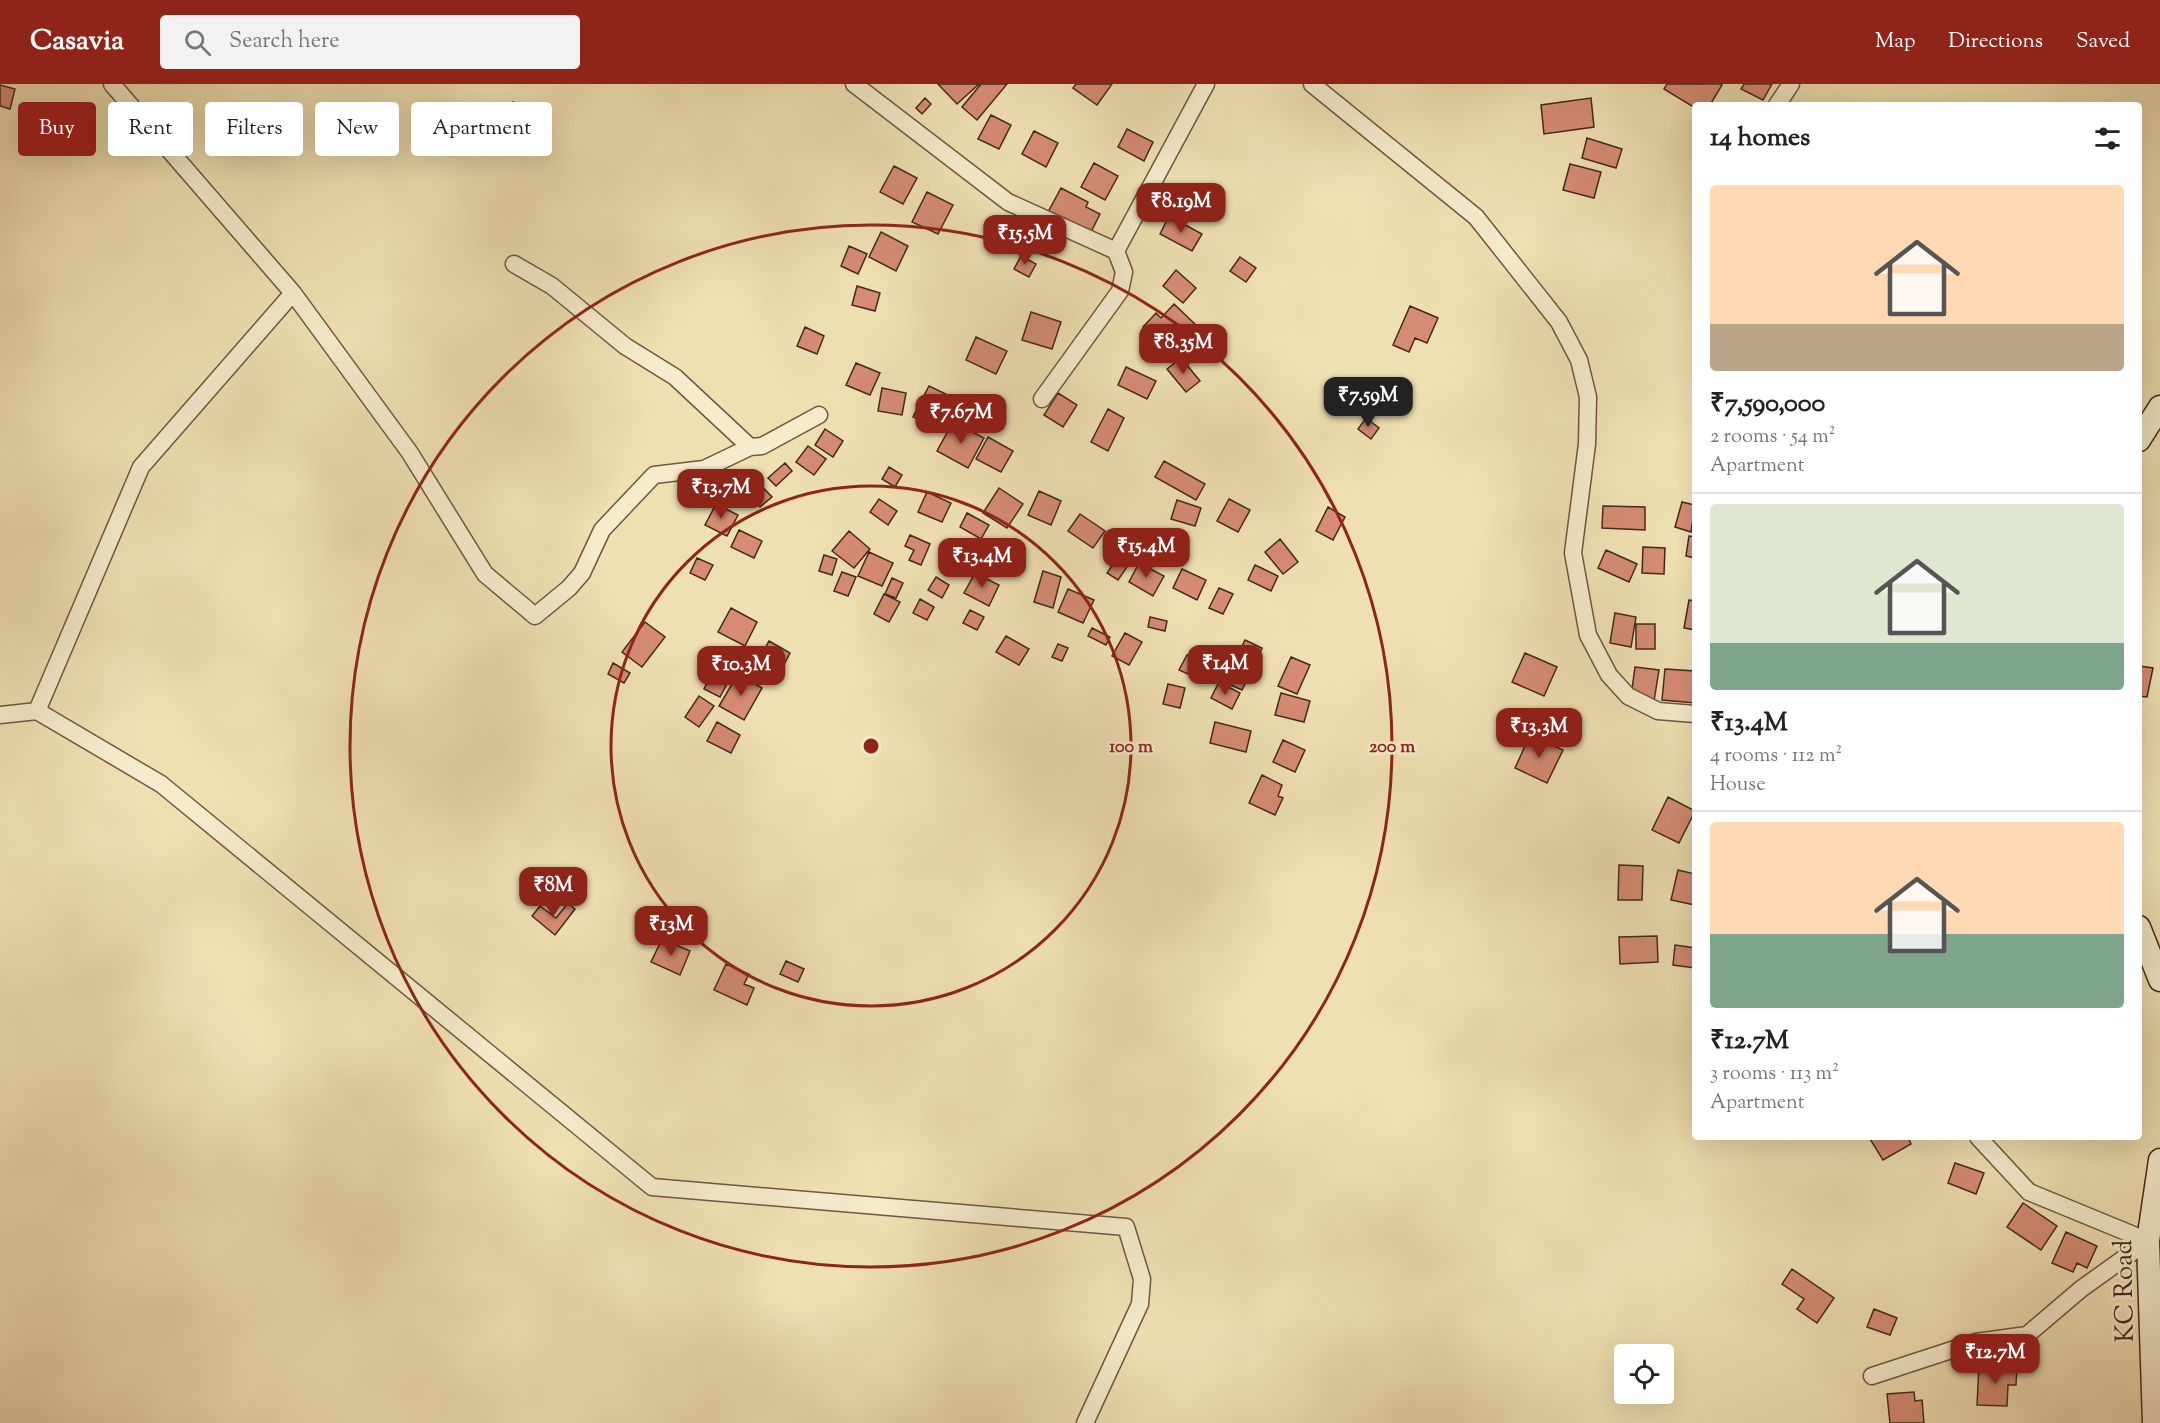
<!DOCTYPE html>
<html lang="en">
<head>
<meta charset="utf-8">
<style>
  :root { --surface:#fff; --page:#f2f2f2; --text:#222; --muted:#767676; --line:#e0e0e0; --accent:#8f2418 }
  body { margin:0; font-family:"Sorts Mill Goudy",serif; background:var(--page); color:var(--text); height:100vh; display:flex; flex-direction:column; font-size:22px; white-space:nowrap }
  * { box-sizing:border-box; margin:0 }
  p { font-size:20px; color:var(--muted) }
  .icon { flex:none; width:33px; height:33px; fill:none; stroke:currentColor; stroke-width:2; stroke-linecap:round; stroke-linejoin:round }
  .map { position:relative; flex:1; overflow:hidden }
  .details { position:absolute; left:1692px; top:18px; width:450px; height:1038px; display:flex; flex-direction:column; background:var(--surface); border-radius:6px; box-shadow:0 6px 24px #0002 }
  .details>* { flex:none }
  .top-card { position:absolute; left:18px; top:18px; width:570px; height:54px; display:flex; gap:12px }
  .buttons { position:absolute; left:1614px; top:1260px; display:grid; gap:12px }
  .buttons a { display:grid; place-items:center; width:60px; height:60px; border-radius:6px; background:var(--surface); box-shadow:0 6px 24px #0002; font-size:30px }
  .price { position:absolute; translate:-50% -51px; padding:0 14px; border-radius:12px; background:var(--accent); color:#fff; font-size:20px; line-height:39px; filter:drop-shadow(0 2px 3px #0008) }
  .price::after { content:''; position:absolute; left:50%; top:36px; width:18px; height:14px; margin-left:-9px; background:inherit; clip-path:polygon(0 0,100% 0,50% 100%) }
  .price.current { background:#222; color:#fff }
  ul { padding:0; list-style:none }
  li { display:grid; align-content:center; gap:12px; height:318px; padding:0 18px }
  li+li { border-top:2px solid var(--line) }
  li span { display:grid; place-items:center; height:186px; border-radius:6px; color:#555 }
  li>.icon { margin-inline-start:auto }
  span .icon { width:108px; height:108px; fill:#fffc; stroke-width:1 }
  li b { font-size:26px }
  h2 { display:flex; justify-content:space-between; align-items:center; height:72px; padding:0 18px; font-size:26px }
  .pill { padding:0 21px; border-radius:6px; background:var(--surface); box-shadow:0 6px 24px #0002; font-size:21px; line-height:54px }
  .pill.current { background:var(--accent); color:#fff }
  header { display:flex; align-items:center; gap:36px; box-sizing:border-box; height:84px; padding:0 30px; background:var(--accent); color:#fff }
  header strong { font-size:28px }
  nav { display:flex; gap:33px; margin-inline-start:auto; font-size:21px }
  .search { width:420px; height:54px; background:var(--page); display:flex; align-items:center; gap:15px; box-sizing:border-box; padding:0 21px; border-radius:6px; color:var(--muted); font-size:22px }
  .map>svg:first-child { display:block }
  .building { fill:#d58c73; stroke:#45281c; stroke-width:1.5 }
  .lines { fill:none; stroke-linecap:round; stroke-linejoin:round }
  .minor-casing { stroke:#705642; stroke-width:19 }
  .secondary-casing { stroke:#45281c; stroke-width:25 }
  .minor { stroke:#f5ebcd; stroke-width:16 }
  .secondary { stroke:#f5ebcd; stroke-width:22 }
  .ring { fill:none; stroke:#8f2418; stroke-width:3 }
  .labels { text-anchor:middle; stroke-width:5; stroke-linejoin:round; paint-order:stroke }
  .street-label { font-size:26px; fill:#45281c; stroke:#f5ebcd }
  .centre { fill:#8f2418; stroke:#f5ebcd; stroke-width:3 }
  .ring-label { font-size:18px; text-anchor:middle; font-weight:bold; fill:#8f2418; stroke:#f5ebcd; stroke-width:5; stroke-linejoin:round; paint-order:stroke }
</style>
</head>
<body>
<header>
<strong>Casavia</strong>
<div class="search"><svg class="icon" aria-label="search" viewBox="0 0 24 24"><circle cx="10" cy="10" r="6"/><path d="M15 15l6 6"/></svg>Search here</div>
<nav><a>Map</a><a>Directions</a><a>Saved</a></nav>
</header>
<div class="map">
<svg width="2160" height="1339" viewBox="0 0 2160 1339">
  <rect width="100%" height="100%" fill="#efe0b2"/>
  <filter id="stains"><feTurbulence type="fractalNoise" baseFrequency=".00333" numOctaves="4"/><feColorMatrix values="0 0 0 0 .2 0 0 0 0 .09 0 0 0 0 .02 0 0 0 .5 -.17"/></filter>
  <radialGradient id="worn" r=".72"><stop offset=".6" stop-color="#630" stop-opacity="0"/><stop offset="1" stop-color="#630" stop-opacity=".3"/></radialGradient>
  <path class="building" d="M938,0H979L957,20Z
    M981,0H1007L977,36L962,23Z
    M1076,0H1112L1097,21L1073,4Z
    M1667,0H1720L1722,1L1710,21H1695V24L1664,5Z
    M1744,0H1772L1763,16L1741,5Z
    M0,1L15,5L10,25L0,22Z
    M925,14L931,20L922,30L916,24Z
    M1591,14L1594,43L1544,50L1541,21Z
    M513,18L536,28L529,44L505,34Z
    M991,31L1011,41L999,65L978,55Z
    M1127,45L1153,58L1144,77L1118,63Z
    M1034,47L1058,59L1046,83L1022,70Z
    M1587,54L1622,65L1616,84L1582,74Z
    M1094,79L1118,92L1105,116L1081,103Z
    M1570,80L1601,88L1594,114L1563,106Z
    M894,82L917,94L903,120L880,108Z
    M1061,104L1088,118L1086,123L1100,130L1090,150L1047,130Z
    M927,108L953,121L938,150L912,138Z
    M1169,132L1202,150L1192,167L1160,150Z
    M881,148L908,162L896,187L869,173Z
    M849,162L867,170L858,190L841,182Z
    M1021,172L1036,180L1029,193L1014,185Z
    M1240,173L1256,184L1246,198L1230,187Z
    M1176,186L1196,204L1183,219L1163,202Z
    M857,202L880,209L875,227L852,221Z
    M1174,220L1197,242L1170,270L1143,243L1156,229L1161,234Z
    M1410,222L1438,234L1427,259L1415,254L1409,268L1393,261Z
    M1031,228L1061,238L1052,265L1022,256Z
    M805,243L824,252L817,270L797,262Z
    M976,253L1007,267L996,290L966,276Z
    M1181,274L1200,297L1186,308L1167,285Z
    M856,279L880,289L870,311L846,301Z
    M1126,283L1156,297L1147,315L1118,301Z
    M929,302L950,312L941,330L947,333L941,346L913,333Z
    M882,304L906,309L902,331L878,327Z
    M1058,309L1077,321L1063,343L1044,331Z
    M1108,325L1124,334L1108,367L1091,358Z
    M1366,334L1379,344L1371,355L1358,345Z
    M953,338L984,354L968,384L937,367Z
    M825,345L843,357L833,373L815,361Z
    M988,353L1013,367L1001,388L976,375Z
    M808,362L826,375L814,391L796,378Z
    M1164,377L1205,400L1196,416L1155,393Z
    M785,379L792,387L776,402L768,394Z
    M889,383L902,391L895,403L882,395Z
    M750,390L772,413L760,423L739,400Z
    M999,404L1023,420L1007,444L983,429Z
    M1039,407L1061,417L1051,441L1028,431Z
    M927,408L951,419L942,438L918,428Z
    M879,415L897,427L888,441L870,428Z
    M1229,415L1250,426L1238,448L1217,437Z
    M1177,416L1201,424L1195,442L1171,435Z
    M1682,418L1695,421L1691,448L1675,443Z
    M716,420L738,431L727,452L705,441Z
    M1603,422L1645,423V446L1602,444Z
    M1328,423L1345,433L1333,456L1316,447Z
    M967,429L989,441L981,455L960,443Z
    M1080,430L1105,447L1093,464L1068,447Z
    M739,446L762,457L754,474L731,463Z
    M849,447L870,465L854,484L832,467Z
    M910,451L930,460L921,481L909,476L914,466L905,462Z
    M1689,452L1695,453V474L1686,472Z
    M1280,455L1298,478L1283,490L1265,468Z
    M1126,460L1139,468L1131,481L1117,473Z
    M1643,463L1665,464L1664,490L1642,489Z
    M1606,466L1637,480L1629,498L1598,484Z
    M998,467L1013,480L1004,490L989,478Z
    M869,468L893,479L882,502L858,492Z
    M824,471L837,475L832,491L819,487Z
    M697,474L713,481L705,496L690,489Z
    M1116,476L1127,483L1118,496L1107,489Z
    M1139,479L1164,492L1153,512L1129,498Z
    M1255,481L1278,492L1271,507L1248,496Z
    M1182,485L1206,496L1197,516L1173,504Z
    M1043,487L1061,493L1053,524L1034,518Z
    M842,488L856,493L848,512L834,507Z
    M975,489L999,501L989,522L964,509Z
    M936,493L949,501L942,514L928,506Z
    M892,494L903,499L896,514L885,510Z
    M1219,504L1233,510L1223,530L1209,524Z
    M1068,505L1094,516L1083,539L1058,528Z
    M884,510L900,518L889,538L874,530Z
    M920,515L934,523L927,536L913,529Z
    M1689,516L1695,517V546L1684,544Z
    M731,524L757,538L745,562L718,548Z
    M970,526L984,533L977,546L963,539Z
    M1615,529L1636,533L1631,563L1610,559Z
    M1150,533L1167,537L1165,547L1148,543Z
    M645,538L665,553L642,583L622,568Z
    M1636,540H1655V565H1636Z
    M1092,544L1110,553L1106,561L1088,552Z
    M1125,549L1142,558L1129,581L1112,572Z
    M1006,552L1029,565L1019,581L996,568Z
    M1245,556L1262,564L1254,583L1236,575Z
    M769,557L790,569L774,599L753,587Z
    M1058,560L1068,564L1062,577L1052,573Z
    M1525,569L1557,583L1544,612L1512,598Z
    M1187,571L1195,576L1188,590L1179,586Z
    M1291,573L1310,581L1297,610L1278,602Z
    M1225,577L1251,587L1242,606L1217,595Z
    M613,579L630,589L624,599L608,590Z
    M2139,582L2153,584L2147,613L2139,612Z
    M1635,583L1659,586L1654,617L1631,613Z
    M1665,585L1695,587V619L1662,616Z
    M713,588L729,596L720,613L704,605Z
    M738,590L762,604L744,636L719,622Z
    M1219,598L1240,609L1232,625L1211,614Z
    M1168,600L1185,604L1180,624L1163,620Z
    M1281,609L1310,617L1304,638L1275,631Z
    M699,612L714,622L699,643L685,633Z
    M717,638L740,651L731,669L707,657Z
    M1215,638L1251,647L1246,668L1210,659Z
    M1530,651L1563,666L1547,699L1515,684Z
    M1283,656L1305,666L1295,688L1273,678Z
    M1262,691L1282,701L1278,712L1283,714L1275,731L1249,719Z
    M1668,713L1695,727L1679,759L1652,746Z
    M1619,781L1643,782L1642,816H1618Z
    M1678,786L1695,790V821L1671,816Z
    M533,806L540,811L533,820L526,815Z
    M568,819L575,825L555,851L532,832L540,822L556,834Z
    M1657,852L1658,878L1620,880L1619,853Z
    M662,855L690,867L680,891L651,878Z
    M1675,861L1695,864V884L1673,881Z
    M786,877L804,885L798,898L780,890Z
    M726,880L749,890L744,900L754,904L747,921L714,906Z
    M1873,1053H1908L1911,1060L1883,1076L1870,1055Z
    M1955,1079L1984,1089L1976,1110L1948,1099Z
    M2023,1119L2057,1142L2041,1166L2007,1143Z
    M2066,1148L2097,1162L2087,1184L2077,1179L2073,1188L2052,1179Z
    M1792,1185L1834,1214L1817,1239L1797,1225L1804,1215L1782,1200Z
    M1874,1225L1897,1234L1890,1251L1867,1243Z
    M1979,1281L2017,1283L2016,1301H2008L2007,1322L1977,1321Z
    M1914,1308L1915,1317L1922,1316L1924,1339H1890L1887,1310Z"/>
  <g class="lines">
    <g class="minor-casing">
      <path id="minor" d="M112,0L293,209L141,383L37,627L161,700L652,1103L1126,1143L1142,1195L1140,1220L1085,1339
        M854,0L1008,118L1116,167L1124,188L1120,207L1042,315
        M1312,0L1476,133L1559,238L1579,276L1588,313L1587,360L1573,469L1588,551L1609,591L1628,612L1658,627L1695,630
        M1777,21L1791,0
        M1116,167L1206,0
        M514,180L552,202L625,262L675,293L750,363
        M293,209L410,369L485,490L535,532L569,504L582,489L602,446L654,391L704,385L750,363L762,362L819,331
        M0,631L37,627
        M1872,1292L1976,1258L2027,1251L2081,1205L2148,1157L2029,1108L1978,1053"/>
    </g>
    <g class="secondary-casing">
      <path id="secondary" d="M2139,356L2160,323
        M2139,843L2160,896
        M2154,1339L2148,1157L2160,1076"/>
    </g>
    <use href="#minor" class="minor"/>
    <use href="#secondary" class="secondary"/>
  </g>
  <g class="ring">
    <circle cx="871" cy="662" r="260"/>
    <circle cx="871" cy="662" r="521"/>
  </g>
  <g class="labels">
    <g class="street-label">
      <text transform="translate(2123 1207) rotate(-91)" y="9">KC Road</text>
    </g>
  </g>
  <circle cx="871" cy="662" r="9" class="centre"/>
  <g class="ring-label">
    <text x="1131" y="668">100 m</text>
    <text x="1392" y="668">200 m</text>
  </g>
  <rect width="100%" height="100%" filter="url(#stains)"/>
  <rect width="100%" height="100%" fill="url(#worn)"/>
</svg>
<div class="buttons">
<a><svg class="icon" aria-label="locate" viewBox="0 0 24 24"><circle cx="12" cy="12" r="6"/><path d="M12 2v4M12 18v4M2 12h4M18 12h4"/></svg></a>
</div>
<b class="price" style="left:1181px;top:150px">₹8.19M</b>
<b class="price" style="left:1025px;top:182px">₹15.5M</b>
<b class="price" style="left:1183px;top:291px">₹8.35M</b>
<b class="price current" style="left:1368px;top:344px">₹7.59M</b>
<b class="price" style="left:961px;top:361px">₹7.67M</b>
<b class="price" style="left:721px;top:436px">₹13.7M</b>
<b class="price" style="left:1146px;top:495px">₹15.4M</b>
<b class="price" style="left:982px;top:505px">₹13.4M</b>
<b class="price" style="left:1225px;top:612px">₹14M</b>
<b class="price" style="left:741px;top:613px">₹10.3M</b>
<b class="price" style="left:1539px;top:675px">₹13.3M</b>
<b class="price" style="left:553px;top:834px">₹8M</b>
<b class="price" style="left:671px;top:873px">₹13M</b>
<b class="price" style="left:1995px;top:1301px">₹12.7M</b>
<div class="top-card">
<a class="pill current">Buy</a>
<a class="pill">Rent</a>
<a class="pill">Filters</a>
<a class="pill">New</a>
<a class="pill">Apartment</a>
</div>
<section class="details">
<h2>14 homes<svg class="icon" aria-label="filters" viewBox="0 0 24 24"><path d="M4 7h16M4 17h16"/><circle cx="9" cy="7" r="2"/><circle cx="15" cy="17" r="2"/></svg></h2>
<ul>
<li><span style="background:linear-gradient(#ffd9b3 75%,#b9a48a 0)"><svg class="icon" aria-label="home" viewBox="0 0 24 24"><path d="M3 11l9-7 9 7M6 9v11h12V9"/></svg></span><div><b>₹7,590,000</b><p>2 rooms · 54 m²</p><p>Apartment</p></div></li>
<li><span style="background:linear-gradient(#dfe7d0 75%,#7fa58c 0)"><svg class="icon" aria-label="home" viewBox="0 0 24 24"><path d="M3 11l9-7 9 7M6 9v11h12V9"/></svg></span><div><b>₹13.4M</b><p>4 rooms · 112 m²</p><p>House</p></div></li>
<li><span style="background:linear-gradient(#ffd9b3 60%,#7fa58c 0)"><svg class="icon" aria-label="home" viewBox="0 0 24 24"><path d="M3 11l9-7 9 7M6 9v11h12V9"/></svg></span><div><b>₹12.7M</b><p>3 rooms · 113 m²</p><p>Apartment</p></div></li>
</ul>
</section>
</div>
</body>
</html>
